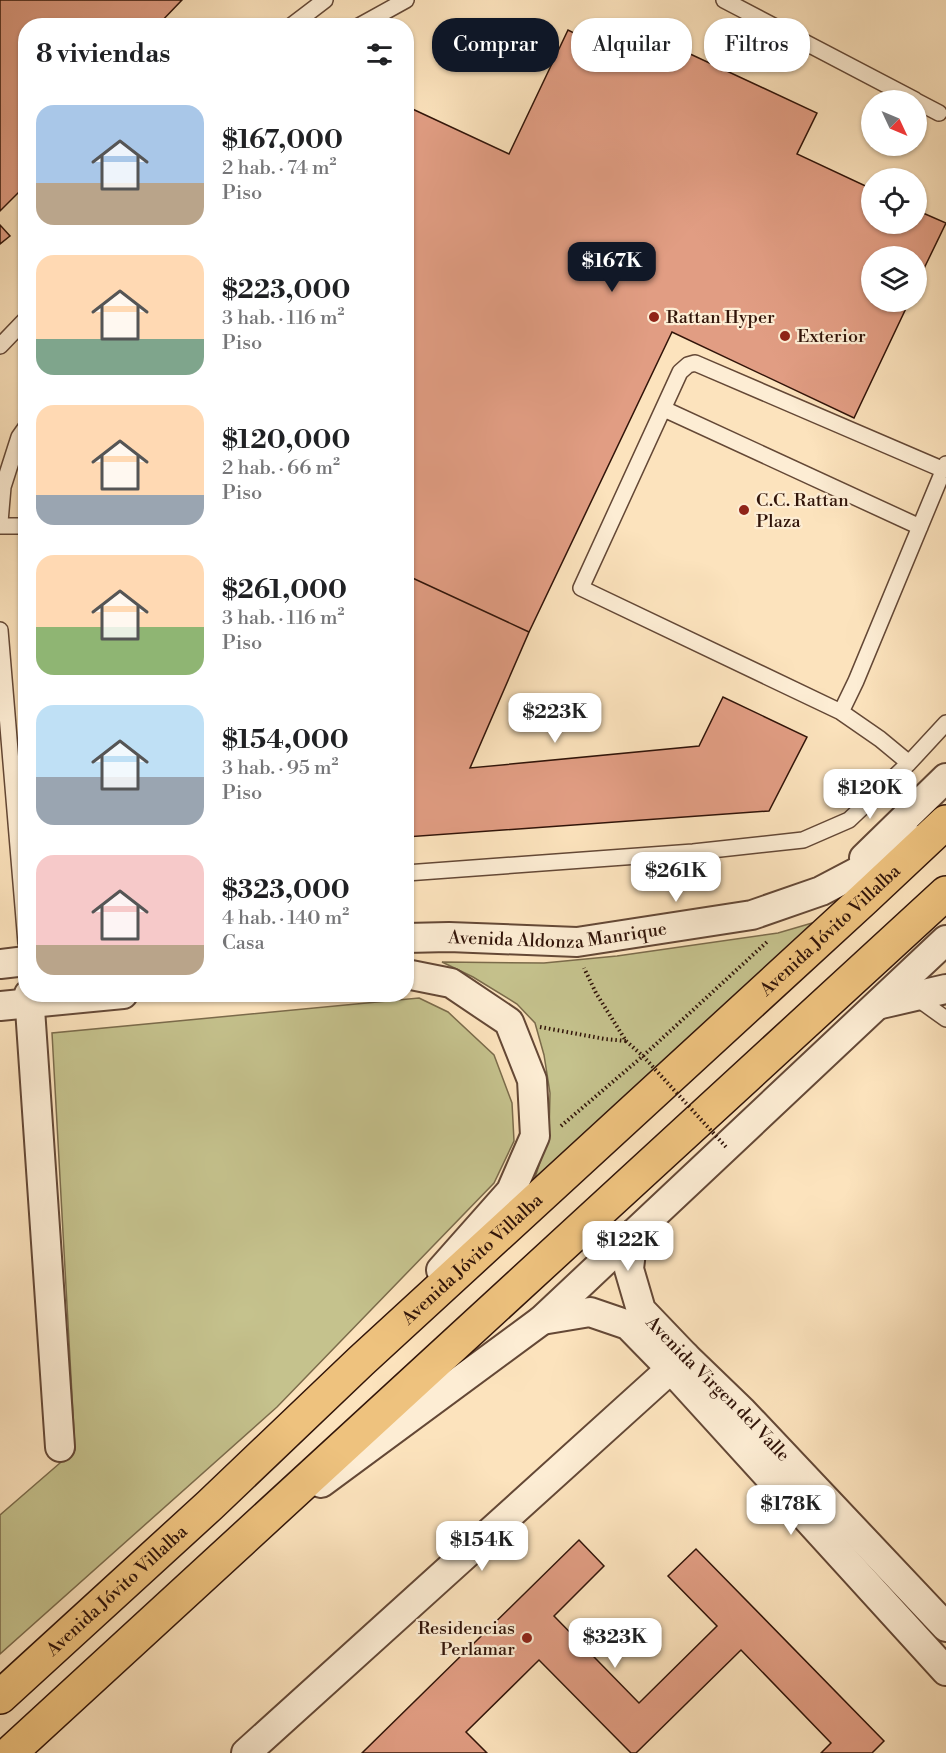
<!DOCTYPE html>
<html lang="es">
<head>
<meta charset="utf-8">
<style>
  :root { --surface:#fff; --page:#f2f2f2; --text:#202124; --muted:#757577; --accent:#111827 }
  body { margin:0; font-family:"Libre Bodoni",serif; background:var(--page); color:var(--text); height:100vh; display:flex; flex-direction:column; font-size:22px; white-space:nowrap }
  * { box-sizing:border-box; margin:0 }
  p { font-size:20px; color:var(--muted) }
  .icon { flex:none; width:33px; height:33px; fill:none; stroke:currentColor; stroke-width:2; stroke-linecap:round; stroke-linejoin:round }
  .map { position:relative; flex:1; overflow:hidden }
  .panel { position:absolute; left:18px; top:18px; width:396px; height:984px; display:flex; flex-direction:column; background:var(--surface); border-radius:24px; box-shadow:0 2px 4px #0004 }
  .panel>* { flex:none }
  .guide { position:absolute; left:432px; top:18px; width:423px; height:54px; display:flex; gap:12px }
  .needle { width:39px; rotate:134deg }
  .tools { position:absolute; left:861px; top:90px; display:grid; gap:12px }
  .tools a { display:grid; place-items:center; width:66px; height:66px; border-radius:50%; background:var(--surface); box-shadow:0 2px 4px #0004; font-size:30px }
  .price { position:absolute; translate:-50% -51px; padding:0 14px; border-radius:12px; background:#fff; color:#222; font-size:20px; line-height:39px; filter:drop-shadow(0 2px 3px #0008) }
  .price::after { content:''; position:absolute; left:50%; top:36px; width:18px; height:14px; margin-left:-9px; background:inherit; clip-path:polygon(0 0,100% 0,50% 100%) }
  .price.active { background:var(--accent); color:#fff }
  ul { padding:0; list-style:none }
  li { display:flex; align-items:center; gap:18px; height:150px; padding:0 18px }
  li span { display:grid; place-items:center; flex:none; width:168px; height:120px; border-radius:18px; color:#555 }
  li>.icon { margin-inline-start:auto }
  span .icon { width:72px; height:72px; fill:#fffc; stroke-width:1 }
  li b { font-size:26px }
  h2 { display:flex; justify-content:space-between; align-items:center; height:72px; padding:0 18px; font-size:26px }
  .tag { padding:0 21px; border-radius:24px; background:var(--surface); box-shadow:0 2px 4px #0004; font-size:21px; line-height:54px }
  .tag.active { background:var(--accent); color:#fff }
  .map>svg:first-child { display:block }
  .green { fill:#c5c28d; stroke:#7b6b4b; stroke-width:1.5 }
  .building { fill:#e19d83; stroke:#311409; stroke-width:1.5 }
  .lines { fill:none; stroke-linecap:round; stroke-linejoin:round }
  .service-casing { stroke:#644836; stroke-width:18 }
  .minor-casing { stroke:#644836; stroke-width:32 }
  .primary-casing { stroke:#311409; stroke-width:36 }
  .path { stroke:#311409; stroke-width:4; stroke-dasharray:1.5 3; stroke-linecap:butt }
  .service { stroke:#fdedd4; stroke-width:15 }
  .minor { stroke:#fdedd4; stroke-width:28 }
  .primary { stroke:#eec27e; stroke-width:33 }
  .path-bridge { stroke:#311409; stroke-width:4; stroke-dasharray:1.5 3; stroke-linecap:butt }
  .poi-dot { fill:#8f2418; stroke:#fdedd4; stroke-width:2 }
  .labels { text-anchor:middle; stroke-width:4.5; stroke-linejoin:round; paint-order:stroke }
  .poi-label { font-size:18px; fill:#311409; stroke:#fdedd4; text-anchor:start }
  .street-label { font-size:18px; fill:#311409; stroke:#fdedd4 }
</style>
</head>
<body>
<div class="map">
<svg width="946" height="1753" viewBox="0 0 946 1753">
  <rect width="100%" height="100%" fill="#fce3bd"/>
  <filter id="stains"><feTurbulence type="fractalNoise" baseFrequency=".00333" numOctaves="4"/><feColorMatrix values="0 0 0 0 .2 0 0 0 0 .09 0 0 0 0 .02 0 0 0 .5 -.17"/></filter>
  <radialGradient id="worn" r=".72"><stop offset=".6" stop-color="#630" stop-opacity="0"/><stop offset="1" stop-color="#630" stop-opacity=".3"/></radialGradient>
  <path class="green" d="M819,921L532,1187L549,1134L550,1093L544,1055L535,1023L517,1004L473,977L442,962L544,963L617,956L778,933Z
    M419,998L448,1012L494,1055L512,1103L514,1141L494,1183L277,1407L0,1654V1515L75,1450L52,1033Z"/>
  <path class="building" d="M0,0H182L157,26H26V185L0,211Z
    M615,19L817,113L797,154L872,189V224H916V210L946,223L916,285V256H872V302H909L854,418L672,332L529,632L406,575V106L509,154L568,30L602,47Z
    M0,225L10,236L0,244Z
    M406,575L529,632L470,768L699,746L723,697L807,737L769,811L406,837Z
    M579,1540L604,1566L554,1616L639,1703L717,1626L668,1576L696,1549L884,1741L872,1753H821L831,1743L741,1650L636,1753H631L539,1660L466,1732L487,1753H362Z"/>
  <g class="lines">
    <g class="service-casing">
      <path id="service" d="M724,0L915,100
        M291,26L325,0
        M359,26L406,0
        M916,101L939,113
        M0,346L26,319
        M664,409L920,527
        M0,522L3,487L19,437L26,427
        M0,526H26
        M0,630L26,943
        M841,712L856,681L946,464
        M909,763L880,739L841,712L581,588L680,372L688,365L695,363L944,470
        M406,873L693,852L803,840L849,820L909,763L946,723
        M914,996L946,1019"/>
    </g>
    <g class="minor-casing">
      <g id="minor">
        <path d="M864,858L946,778"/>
        <path id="s1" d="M406,938L449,937L577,942L752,915L821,891L918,840"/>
        <path d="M0,964L26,961"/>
        <path d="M406,974L451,983L509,1022L532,1080L535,1136L511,1191L441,1270"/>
        <path d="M29,994L60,1447"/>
        <path d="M881,1004L946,989"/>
        <path d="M0,1006L123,994"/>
        <path id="s2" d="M633,1234L629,1269L641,1310L685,1356L742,1411L946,1627"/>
        <path d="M542,1320L590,1312L628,1325L671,1369L946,1671"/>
        <path d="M321,1483L542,1320L946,940"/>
        <path d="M246,1753L685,1356"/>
      </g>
    </g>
    <g class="primary-casing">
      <g id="primary">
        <path id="s3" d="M0,1697L210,1505L361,1361L864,899L946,822"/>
        <path d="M10,1753L946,893"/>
      </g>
    </g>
    <path class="path" d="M540,1027L605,1039L626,1041L596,993L584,968
      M626,1041L643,1056
      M561,1126L643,1056L768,941"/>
    <use href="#service" class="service"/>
    <use href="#minor" class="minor"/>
    <use href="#primary" class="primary"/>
    <path class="path-bridge" d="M643,1056L726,1147"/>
  </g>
  <g class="poi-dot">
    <circle cx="654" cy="317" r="6"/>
    <circle cx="785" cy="336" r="6"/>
    <circle cx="744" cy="510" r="6"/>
    <circle cx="527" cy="1638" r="6"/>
  </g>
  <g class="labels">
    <g class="poi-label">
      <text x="666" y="323">Rattan Hyper</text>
      <text x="797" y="342">Exterior</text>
      <text x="756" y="506">C.C. Rattan<tspan x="756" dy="21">Plaza</tspan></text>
      <text x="515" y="1634" text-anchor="end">Residencias<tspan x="515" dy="21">Perlamar</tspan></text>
    </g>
    <g class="street-label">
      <text dy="6" stroke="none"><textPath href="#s3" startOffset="1130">Avenida Jóvito Villalba</textPath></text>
      <text dy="6" stroke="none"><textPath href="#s1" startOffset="152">Avenida Aldonza Manrique</textPath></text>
      <text dy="6" stroke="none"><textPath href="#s3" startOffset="644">Avenida Jóvito Villalba</textPath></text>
      <text dy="6" stroke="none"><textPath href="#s2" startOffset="188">Avenida Virgen del Valle</textPath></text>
      <text dy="6" stroke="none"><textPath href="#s3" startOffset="158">Avenida Jóvito Villalba</textPath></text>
    </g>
  </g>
  <rect width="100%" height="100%" filter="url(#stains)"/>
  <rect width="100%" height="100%" fill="url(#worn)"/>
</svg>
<div class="tools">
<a><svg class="needle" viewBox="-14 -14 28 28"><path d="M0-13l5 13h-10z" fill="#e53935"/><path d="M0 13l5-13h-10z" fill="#757577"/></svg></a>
<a><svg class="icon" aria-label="locate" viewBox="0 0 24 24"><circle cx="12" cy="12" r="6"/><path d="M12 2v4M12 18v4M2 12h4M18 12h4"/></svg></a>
<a><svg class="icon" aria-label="layers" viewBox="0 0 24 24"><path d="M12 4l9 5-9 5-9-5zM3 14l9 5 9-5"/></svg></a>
</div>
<b class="price active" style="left:612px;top:293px">$167K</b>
<b class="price" style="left:555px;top:744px">$223K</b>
<b class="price" style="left:870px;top:820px">$120K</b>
<b class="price" style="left:676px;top:903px">$261K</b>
<b class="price" style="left:628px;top:1272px">$122K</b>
<b class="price" style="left:791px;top:1536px">$178K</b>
<b class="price" style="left:482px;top:1572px">$154K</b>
<b class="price" style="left:615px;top:1669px">$323K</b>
<div class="guide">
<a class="tag active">Comprar</a>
<a class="tag">Alquilar</a>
<a class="tag">Filtros</a>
</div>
<section class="panel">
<h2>8 viviendas<svg class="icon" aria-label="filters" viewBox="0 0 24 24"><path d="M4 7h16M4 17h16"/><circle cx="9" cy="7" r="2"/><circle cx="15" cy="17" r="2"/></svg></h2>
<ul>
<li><span style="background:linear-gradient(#a9c7e8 65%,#b9a48a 0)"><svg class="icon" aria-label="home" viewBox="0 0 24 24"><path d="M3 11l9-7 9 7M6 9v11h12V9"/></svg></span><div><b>$167,000</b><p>2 hab. · 74 m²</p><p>Piso</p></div></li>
<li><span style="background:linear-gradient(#ffd9b3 70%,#7fa58c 0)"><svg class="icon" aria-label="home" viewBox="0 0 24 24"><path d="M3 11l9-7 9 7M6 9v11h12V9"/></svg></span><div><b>$223,000</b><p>3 hab. · 116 m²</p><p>Piso</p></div></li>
<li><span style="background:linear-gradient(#ffd9b3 75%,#9aa5b1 0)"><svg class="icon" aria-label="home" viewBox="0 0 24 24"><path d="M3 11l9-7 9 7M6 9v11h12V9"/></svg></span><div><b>$120,000</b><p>2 hab. · 66 m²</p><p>Piso</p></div></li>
<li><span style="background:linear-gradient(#ffd9b3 60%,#8fb573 0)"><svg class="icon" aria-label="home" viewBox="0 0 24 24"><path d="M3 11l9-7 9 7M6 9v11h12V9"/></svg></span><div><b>$261,000</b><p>3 hab. · 116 m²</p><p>Piso</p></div></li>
<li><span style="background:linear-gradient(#bfe0f5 60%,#9aa5b1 0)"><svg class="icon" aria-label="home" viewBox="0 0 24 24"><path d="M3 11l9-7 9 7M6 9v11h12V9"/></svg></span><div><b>$154,000</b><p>3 hab. · 95 m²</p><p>Piso</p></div></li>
<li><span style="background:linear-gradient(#f6c9c9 75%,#b9a48a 0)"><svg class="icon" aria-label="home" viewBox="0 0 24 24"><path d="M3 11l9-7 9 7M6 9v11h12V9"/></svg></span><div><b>$323,000</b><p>4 hab. · 140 m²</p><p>Casa</p></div></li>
</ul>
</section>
</div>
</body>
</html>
